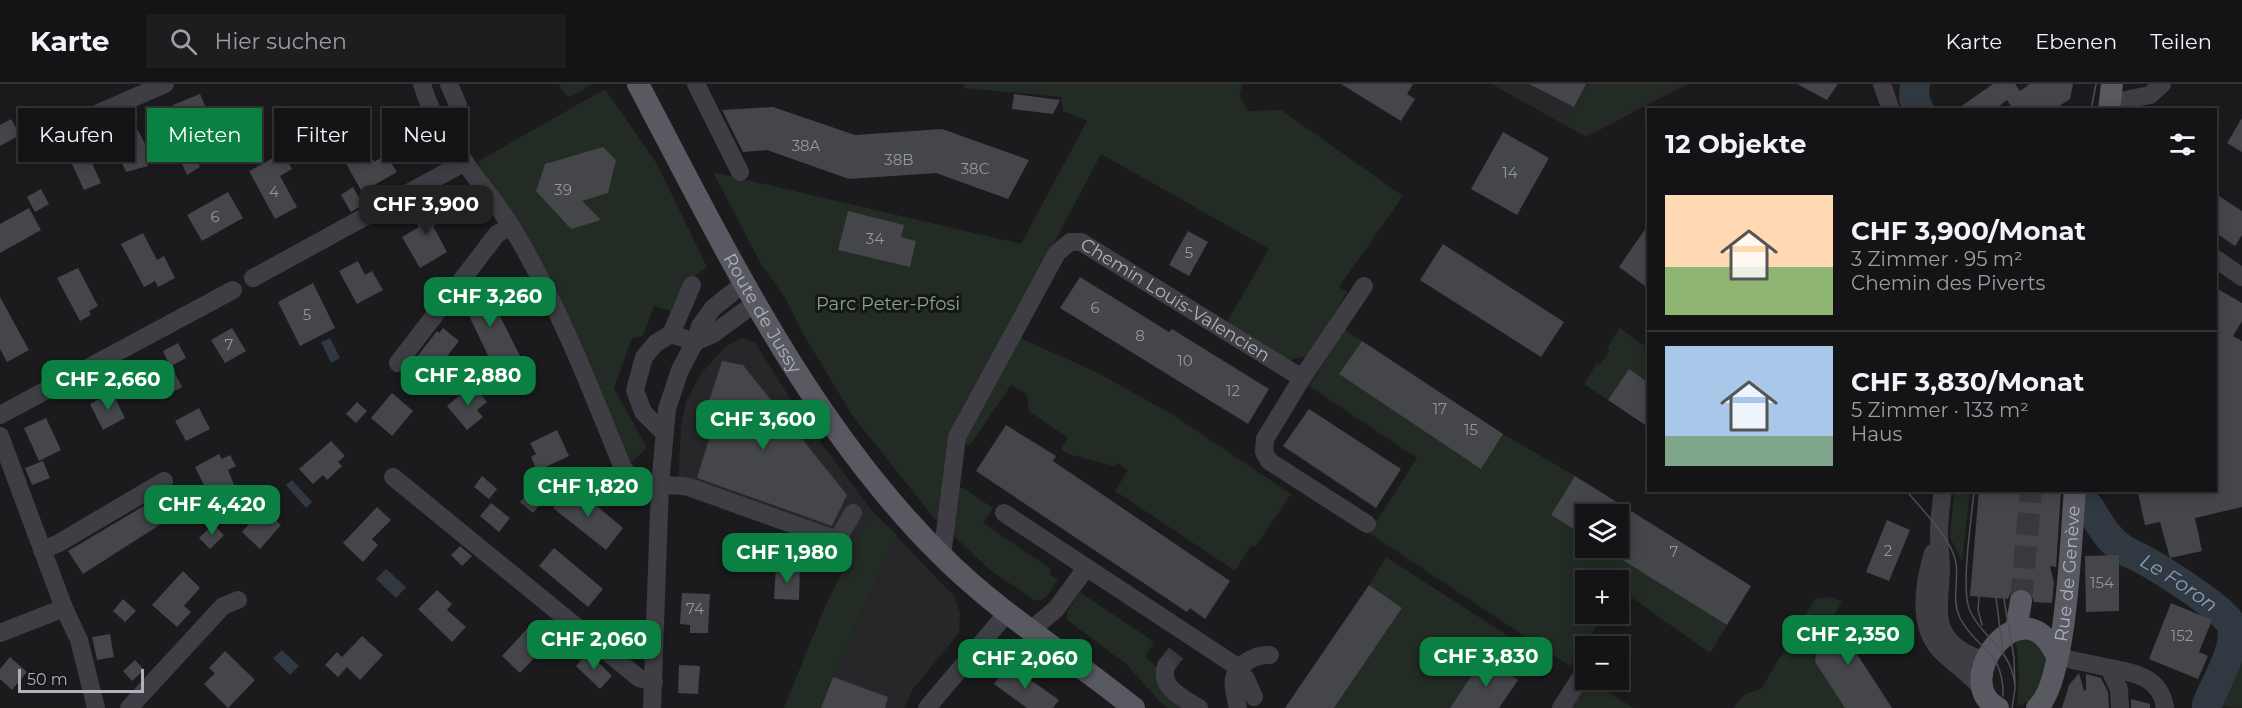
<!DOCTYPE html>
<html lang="de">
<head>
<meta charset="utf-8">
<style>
  :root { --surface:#141416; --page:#1d1d1f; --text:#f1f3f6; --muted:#9d9ea1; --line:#333335; --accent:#0b8043 }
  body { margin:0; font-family:Montserrat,sans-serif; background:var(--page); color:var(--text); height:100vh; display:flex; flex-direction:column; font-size:22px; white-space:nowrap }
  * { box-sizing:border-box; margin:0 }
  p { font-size:20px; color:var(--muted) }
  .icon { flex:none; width:33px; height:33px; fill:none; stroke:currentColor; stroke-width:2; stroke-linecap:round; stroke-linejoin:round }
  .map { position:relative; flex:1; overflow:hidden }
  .side { position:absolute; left:1647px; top:24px; width:570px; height:384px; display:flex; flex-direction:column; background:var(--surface); border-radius:0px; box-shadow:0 3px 15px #0003,0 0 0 2px var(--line) }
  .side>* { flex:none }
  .banner { position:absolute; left:18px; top:24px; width:570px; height:54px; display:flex; gap:12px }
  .fabs { position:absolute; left:1575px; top:420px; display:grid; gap:12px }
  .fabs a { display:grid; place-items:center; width:54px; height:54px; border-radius:0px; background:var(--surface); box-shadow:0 3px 15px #0003,0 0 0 2px var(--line); font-size:30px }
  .scale { position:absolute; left:18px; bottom:15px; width:126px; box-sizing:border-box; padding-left:6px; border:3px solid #aeb1bc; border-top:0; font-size:16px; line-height:21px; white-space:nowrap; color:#aeb1bc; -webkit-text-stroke:4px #161518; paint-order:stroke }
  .price { position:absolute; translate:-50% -51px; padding:0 14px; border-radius:12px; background:var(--accent); color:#fff; font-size:20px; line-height:39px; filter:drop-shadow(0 2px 3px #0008) }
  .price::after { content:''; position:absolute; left:50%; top:36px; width:18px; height:14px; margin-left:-9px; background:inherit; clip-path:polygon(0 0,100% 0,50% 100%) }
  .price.selected { background:#222; color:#fff }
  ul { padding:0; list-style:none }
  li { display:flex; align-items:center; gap:18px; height:150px; padding:0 18px }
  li+li { border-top:2px solid var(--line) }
  li span { display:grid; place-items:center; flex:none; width:168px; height:120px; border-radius:0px; color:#555 }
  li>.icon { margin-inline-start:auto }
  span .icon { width:72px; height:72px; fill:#fffc; stroke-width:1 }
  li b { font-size:26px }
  h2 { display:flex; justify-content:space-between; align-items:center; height:72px; padding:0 18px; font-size:26px }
  .tag { padding:0 21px; border-radius:0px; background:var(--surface); box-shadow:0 3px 15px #0003,0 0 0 2px var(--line); font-size:21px; line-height:54px }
  .tag.selected { background:var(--accent); color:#fff }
  header { display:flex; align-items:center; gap:36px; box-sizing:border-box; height:84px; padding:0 30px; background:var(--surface); border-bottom:2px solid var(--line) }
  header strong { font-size:28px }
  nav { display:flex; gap:33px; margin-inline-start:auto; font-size:21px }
  .search { width:420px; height:54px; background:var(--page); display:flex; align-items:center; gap:15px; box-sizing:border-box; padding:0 21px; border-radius:0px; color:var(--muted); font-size:22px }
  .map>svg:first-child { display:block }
  .built { fill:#27272a }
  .green { fill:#222b24 }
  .water { fill:#303841 }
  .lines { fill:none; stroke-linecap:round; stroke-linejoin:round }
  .river { stroke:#303841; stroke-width:30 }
  .building { fill:#45464a }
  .minor-tunnel { stroke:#38393d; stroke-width:18; stroke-dasharray:18 9; stroke-linecap:butt }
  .major-tunnel { stroke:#38393d; stroke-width:22; stroke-dasharray:22 11; stroke-linecap:butt }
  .minor { stroke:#3e3e44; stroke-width:18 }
  .major { stroke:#585961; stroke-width:22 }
  .tram { stroke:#4f5057; stroke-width:1.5 }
  .minor-bridge { stroke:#3e3e44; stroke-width:18 }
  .labels { text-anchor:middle; stroke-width:6; stroke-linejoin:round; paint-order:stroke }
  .number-label { font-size:15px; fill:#9496a0 }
  .street-label { font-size:18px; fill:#aeb1bc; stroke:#161518 }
  .park-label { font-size:18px; fill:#85a68a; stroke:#161518 }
  .water-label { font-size:20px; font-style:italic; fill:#869cb5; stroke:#161518 }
</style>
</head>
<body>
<header>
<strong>Karte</strong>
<div class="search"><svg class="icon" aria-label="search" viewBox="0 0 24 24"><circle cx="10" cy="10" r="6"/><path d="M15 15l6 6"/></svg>Hier suchen</div>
<nav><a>Karte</a><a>Ebenen</a><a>Teilen</a></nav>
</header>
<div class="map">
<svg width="2242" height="624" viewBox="0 0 2242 624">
  <rect width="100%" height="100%" fill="#1b1b1d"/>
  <path class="built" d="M1492,0H1688L1586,53Z
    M742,254L755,259L808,342L872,427L955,513L960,530L959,549L913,605L904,624H821L833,593L883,483L678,409L681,341L686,318L700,291L725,263Z"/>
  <path class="green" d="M559,0H593L570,13L568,11L566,12Z
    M965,0H1243L1239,11L1248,27L1281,26L1403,112L1339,203L1347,208L1309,272L1289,276L1227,238L1269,165L1101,70L958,340L937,438L852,331L801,246L786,215L761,180L713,88L1021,160L1087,37L1063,27L1061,13L964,4Z
    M1590,0H1680L1585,51L1567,41Z
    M605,5L657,80L707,183L686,199L674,228L654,222L643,252L632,254L614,304L647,364L629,380L521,147L477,78Z
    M1620,244L1642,260L1648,263V298L1629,285L1608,316L1584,300L1597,279L1601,280L1610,266L1607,264Z
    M1344,245L1362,257L1339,290L1481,384L1503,350L1575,392L1551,431L1585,453L1586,464H1603L1727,541L1710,569L1621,506L1619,509L1618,496H1586V530H1605L1570,582L1369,449L1417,374L1309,302Z
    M1018,253L1098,289L1173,331L1291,410L1255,463L1251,461L1235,487L1115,407L1128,386L1117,379L1114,382L1068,370L1061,365L1068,354L1029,327L1027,310L1011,301L970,361H964L966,351Z
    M957,404H963L993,424L983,439L1051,485L1049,490L1058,495C1052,505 1047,518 1034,516L990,486L953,451Z
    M1954,407H1970L1962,477L1950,453Z
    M872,427L897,451L833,593L821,624H784L823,527Z
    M1386,473L1536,570L1518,596L1484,573L1450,624H1334L1402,524L1369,501Z
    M1080,508L1154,558L1145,573L1157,583C1153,603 1172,612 1187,624H1168L1163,621L1126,580L1067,536V528Z
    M1827,513L1842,517L1817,562L1815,578L1845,624H1733L1745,610L1761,605L1815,515Z
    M2226,519L2242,530V624L2217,623C2219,613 2225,606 2229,597C2241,565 2242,549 2226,519Z
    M2024,553L2040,561L2047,579L2033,616L2017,622L2019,591L2016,555Z
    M1587,596H1591L1633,624H1570Z"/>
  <path class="water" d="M402,44L408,46L423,72L411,78L396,52L399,51L398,46Z
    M330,254L340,274L331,279L321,258Z
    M292,396L312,418L306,424L286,401Z
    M386,485L406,503L396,514L376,495Z
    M282,566L299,582L290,591L273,574Z"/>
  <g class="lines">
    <g class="river">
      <path d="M1915,0L1914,14L1919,26"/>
      <path id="s1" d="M2089,423C2098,437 2106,453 2120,463C2127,469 2136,471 2144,476C2160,485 2228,527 2232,542C2238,563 2215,600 2207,620V624"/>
    </g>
  </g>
  <path class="building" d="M1341,0H1413L1407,10L1415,15L1401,37Z
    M1529,0H1586L1574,23Z
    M1797,0H1838L1827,16Z
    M1993,0H2015L2020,7L2030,0H2073L2070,15L2053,26H2013L2007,16L1994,26H1956Z
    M200,10L210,33L169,50L163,37L177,31L173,21Z
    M1014,10L1060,16L1053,30L1012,25Z
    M773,23L855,51L942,45L1029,76L1008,115L936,89L849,95L767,66L743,68L722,26Z
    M2242,34V68L2227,59Z
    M11,35L20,51L0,62V41Z
    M352,40L374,78L386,71L397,88L362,108L331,53Z
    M138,46L146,62L148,82L126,88L119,73L114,53L127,47Z
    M1503,48L1549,74L1517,131L1471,105Z
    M170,51L190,61L200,83L187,91Z
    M603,63L616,76L608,109L582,117L601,136L571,145L536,107L545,80Z
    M283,69L292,85L280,92L297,123L275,135L249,87Z
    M88,70L101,99L84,106L71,78Z
    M353,103L363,121L351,128L341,111Z
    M41,105L49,120L35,128L27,113Z
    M228,108L243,134L202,157L187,131Z
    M2216,110L2242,127V151L2235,162L2216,149Z
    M434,117L445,136L433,142L447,168L420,184L402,153L419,143L411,130Z
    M29,124L41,146L0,169V140Z
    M848,127L904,141L901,153L916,157L910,183L838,166Z
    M1648,141V204L1619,183Z
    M1188,147L1208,158L1189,192L1169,181Z
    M143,149L157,176L164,172L175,194L158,203L155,197L144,203L121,160Z
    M1443,160L1564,238L1541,273L1420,196Z
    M358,177L365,191L372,187L383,206L357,220L339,187Z
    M78,184L98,222L89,227L91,231L80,237L57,194Z
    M1080,193L1169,248L1172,245L1269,305L1248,340L1060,224Z
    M313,199L335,244L300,262L278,218Z
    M485,202L520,272L494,284L461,215Z
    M2216,204L2242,219V237L2233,252L2242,257V423L2195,434L2202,467L2170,474L2160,438L2145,441L2138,409L2147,406H2216Z
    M0,213L29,266L7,278L0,265Z
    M232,244L246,267L225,279L211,256Z
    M443,244L459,257L431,293L413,278L437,247L439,249Z
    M1362,257L1503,350L1481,385L1339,290Z
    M178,259L186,274L171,282L182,303L162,314L149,290L169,280L163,267Z
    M722,277L743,281L847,411L832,442L697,394L710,352L699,348Z
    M1629,285L1648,298V343L1608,316Z
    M473,300L487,318L477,326L483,333L467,346L447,322Z
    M112,308L125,334L103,346L90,320Z
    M392,309L413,327L392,352L371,334Z
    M357,318L367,327L356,339L346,330Z
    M199,324L210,345L186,357L175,337Z
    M1309,325L1401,385L1376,424L1283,362Z
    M46,334L61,366L39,377L24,344Z
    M1006,341L1056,372L1053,377L1230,497L1205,535L1190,524L1187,528L976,387Z
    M557,346L569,372L537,387L531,373L536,370L530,359Z
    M331,357L345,372L338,378L342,382L327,396L323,391L313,400L299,385Z
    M219,370L222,375L230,371L236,382L228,386L238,411L226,417L222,409L211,415L195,383Z
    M43,377L50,394L32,401L25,384Z
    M482,392L497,405L489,415L474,403Z
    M1575,392L1751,502L1727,541L1603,464H1618V430H1586V453L1551,431Z
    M572,401L623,444L606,466L553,424Z
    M174,404L186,424L83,490L68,467Z
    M1979,406H2061L2056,483L2050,482L2054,499L2052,519L2034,518L2030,507L2023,504L2011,508L2008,515L1970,512Z
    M529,408L542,418L533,429L520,418Z
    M491,419L510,434L499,448L480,432Z
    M377,423L391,436L372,455L378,461L363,478L343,459Z
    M263,424L281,441L260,465L242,448Z
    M1887,436L1910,446L1889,497L1866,488Z
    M213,440L224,451L210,465L199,454Z
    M460,462L472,472L462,482L451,471Z
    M554,464L603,505L588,523L539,482Z
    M2119,471V527L2086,528L2085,472Z
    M776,484L800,485L799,516L774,515Z
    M183,487L200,504L184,522L191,528L177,543L152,521Z
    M1369,501L1402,524L1334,624H1285Z
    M437,506L452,520L447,526L466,543L452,558L418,525Z
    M682,509L710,510L708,549H690V541L680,540Z
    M123,515L136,527L125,538L113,527Z
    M2171,519L2212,536L2199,568L2208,572L2198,595L2149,575Z
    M1834,531L1839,534L1841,531L1860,541L1856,546L1866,553L1857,570L1892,624H1845L1815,578L1817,562Z
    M535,536L554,553L520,589L502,572Z
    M110,550L114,573L97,576L92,553Z
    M362,552L383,571L360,596L347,583L338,593L325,581L337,568L342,573Z
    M225,567L255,596L228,624L204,600L215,589L209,584Z
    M588,568L612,592L600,605L576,582Z
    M10,573L27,588L12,606L0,595V585Z
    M1484,573L1518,596L1499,624H1450Z
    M135,576L144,586L132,597L123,587Z
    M1008,580L1059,616L1053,624H1027L994,600Z
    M679,581L700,582L698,610L678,609Z
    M2079,589L2084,607L2086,606V590L2101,594L2108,608L2109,624H2062L2069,601Z
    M833,593L888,613L885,624H821Z
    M2131,615L2150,620V624H2131Z"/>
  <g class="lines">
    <path class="minor-tunnel" d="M1166,582L1176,569"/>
    <path class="major-tunnel" d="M2021,517L2031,406"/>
    <g class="minor">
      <path d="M422,0C437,55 482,95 511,142C557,218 589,300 622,382C639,409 662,398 689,403L837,456L853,429"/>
      <path d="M449,0L458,21L460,40L451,58"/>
      <path d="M696,0L740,88"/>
      <path d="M1882,0L1891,26"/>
      <path d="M2110,19L2150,11L2162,0"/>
      <path d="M62,45L165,0"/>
      <path d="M2216,175L2242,193"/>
      <path d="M253,194L465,78"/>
      <path d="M671,250L692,201"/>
      <path d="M695,258L713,250L755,219"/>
      <path d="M398,279L497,150L511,142"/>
      <path d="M1302,294L1364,202"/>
      <path d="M0,331L233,206"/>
      <path d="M664,349L643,328L635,306L644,273L656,259L671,250L695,258"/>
      <path d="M0,352L64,524L79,556L96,624"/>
      <path d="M393,393L639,594L654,598"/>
      <path d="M1943,406C1941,420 1939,435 1939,449C1939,461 1941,474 1941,486C1940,520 1929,550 1966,569C1974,573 1979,576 1988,574"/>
      <path d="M1004,429L1233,580"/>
      <path d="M42,466L59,459L164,397"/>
      <path d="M1933,469C1924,499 1917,542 1941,567C1954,580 1969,590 1982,604"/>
      <path id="s2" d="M942,472L957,353L1057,169L1070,158H1081L1302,294L1265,355L1264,368L1269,377L1367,440"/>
      <path d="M1031,546L1056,525L1086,484"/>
      <path d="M0,549L64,524"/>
      <path d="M2057,573C2074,576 2091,580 2109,584C2135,589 2161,593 2165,624"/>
      <path d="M1166,582C1159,604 1183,614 1199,624"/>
      <path d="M2109,584L2119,605L2120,624"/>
      <path d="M129,624L223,522L238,516"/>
      <path d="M652,624L660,401L667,325L680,286L695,258L700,242L713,224L743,200"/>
      <path d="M927,624L1007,529"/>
      <path d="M1238,624C1236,615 1232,603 1234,594C1238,580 1255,570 1270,571"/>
      <path d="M1561,624L1586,585"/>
    </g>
    <g class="major">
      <path id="s3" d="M638,0C724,163 809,341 942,472C987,517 1040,553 1091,591C1106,602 1120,613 1134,624"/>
      <path d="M2109,26L2112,0"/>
      <path d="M2016,546L2021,517"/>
      <path d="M1998,624C1948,599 2024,495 2057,573"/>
      <path id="s4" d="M2037,624C2067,598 2071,450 2075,406"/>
    </g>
    <path class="tram" d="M2091,26L2096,0
      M1906,406C1922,426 1952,455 1956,479C1959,498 1951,515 1960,534C1977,567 2004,566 2003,612
      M1974,406C1972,432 1960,506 1970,527C1984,557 2010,562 2015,601
      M1979,513L1978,526L1982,541
      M1996,514L2003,568
      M2004,515L2014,574L2015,605L2012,624"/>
    <path class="minor-bridge" d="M1233,580L1246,595L1254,613"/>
  </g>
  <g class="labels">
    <g class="number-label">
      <text x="806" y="67">38A</text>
      <text x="899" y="81">38B</text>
      <text x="975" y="90">38C</text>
      <text x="1510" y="94">14</text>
      <text x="563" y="111">39</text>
      <text x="274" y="113">4</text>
      <text x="215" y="138">6</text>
      <text x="875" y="160">34</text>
      <text x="1189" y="174">5</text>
      <text x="1095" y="229">6</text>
      <text x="307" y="236">5</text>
      <text x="1140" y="257">8</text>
      <text x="229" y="266">7</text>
      <text x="1185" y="282">10</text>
      <text x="1233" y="312">12</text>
      <text x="1440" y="330">17</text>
      <text x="1471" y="351">15</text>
      <text x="1888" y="472">2</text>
      <text x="1674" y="473">7</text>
      <text x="2102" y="504">154</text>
      <text x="695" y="530">74</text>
      <text x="2182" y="557">152</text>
    </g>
    <g class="street-label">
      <text dy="6" stroke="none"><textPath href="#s2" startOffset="468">Chemin Louis-Valencien</textPath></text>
      <text dy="6" stroke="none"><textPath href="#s3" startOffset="261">Route de Jussy</textPath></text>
      <text dy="6" stroke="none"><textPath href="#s4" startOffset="140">Rue de Genève</textPath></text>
    </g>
    <g class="park-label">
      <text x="888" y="226">Parc Peter-Pfosi</text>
    </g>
    <g class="water-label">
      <text dy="7" stroke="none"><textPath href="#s1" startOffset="120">Le Foron</textPath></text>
    </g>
  </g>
</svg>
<div class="fabs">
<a><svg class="icon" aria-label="layers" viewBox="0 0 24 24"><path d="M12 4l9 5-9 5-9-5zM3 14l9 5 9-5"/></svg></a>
<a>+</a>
<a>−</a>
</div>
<div class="scale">50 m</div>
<b class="price selected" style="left:426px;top:152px">CHF 3,900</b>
<b class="price" style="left:490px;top:244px">CHF 3,260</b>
<b class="price" style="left:468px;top:323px">CHF 2,880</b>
<b class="price" style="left:108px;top:327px">CHF 2,660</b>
<b class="price" style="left:763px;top:367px">CHF 3,600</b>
<b class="price" style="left:588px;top:434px">CHF 1,820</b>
<b class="price" style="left:212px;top:452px">CHF 4,420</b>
<b class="price" style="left:787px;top:500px">CHF 1,980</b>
<b class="price" style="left:1848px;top:582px">CHF 2,350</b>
<b class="price" style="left:594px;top:587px">CHF 2,060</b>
<b class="price" style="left:1486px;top:604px">CHF 3,830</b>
<b class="price" style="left:1025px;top:606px">CHF 2,060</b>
<div class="banner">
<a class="tag">Kaufen</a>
<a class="tag selected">Mieten</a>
<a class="tag">Filter</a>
<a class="tag">Neu</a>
</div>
<section class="side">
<h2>12 Objekte<svg class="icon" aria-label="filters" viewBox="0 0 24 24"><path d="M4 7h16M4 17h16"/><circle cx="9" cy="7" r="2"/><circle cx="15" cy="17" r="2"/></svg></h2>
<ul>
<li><span style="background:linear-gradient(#ffd9b3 60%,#8fb573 0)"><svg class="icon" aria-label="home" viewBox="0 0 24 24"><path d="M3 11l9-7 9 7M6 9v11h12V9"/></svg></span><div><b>CHF 3,900/Monat</b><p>3 Zimmer · 95 m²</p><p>Chemin des Piverts</p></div></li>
<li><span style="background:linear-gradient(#a9c7e8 75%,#7fa58c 0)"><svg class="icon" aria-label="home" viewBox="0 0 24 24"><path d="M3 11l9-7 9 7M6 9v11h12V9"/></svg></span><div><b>CHF 3,830/Monat</b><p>5 Zimmer · 133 m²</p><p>Haus</p></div></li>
</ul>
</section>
</div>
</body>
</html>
